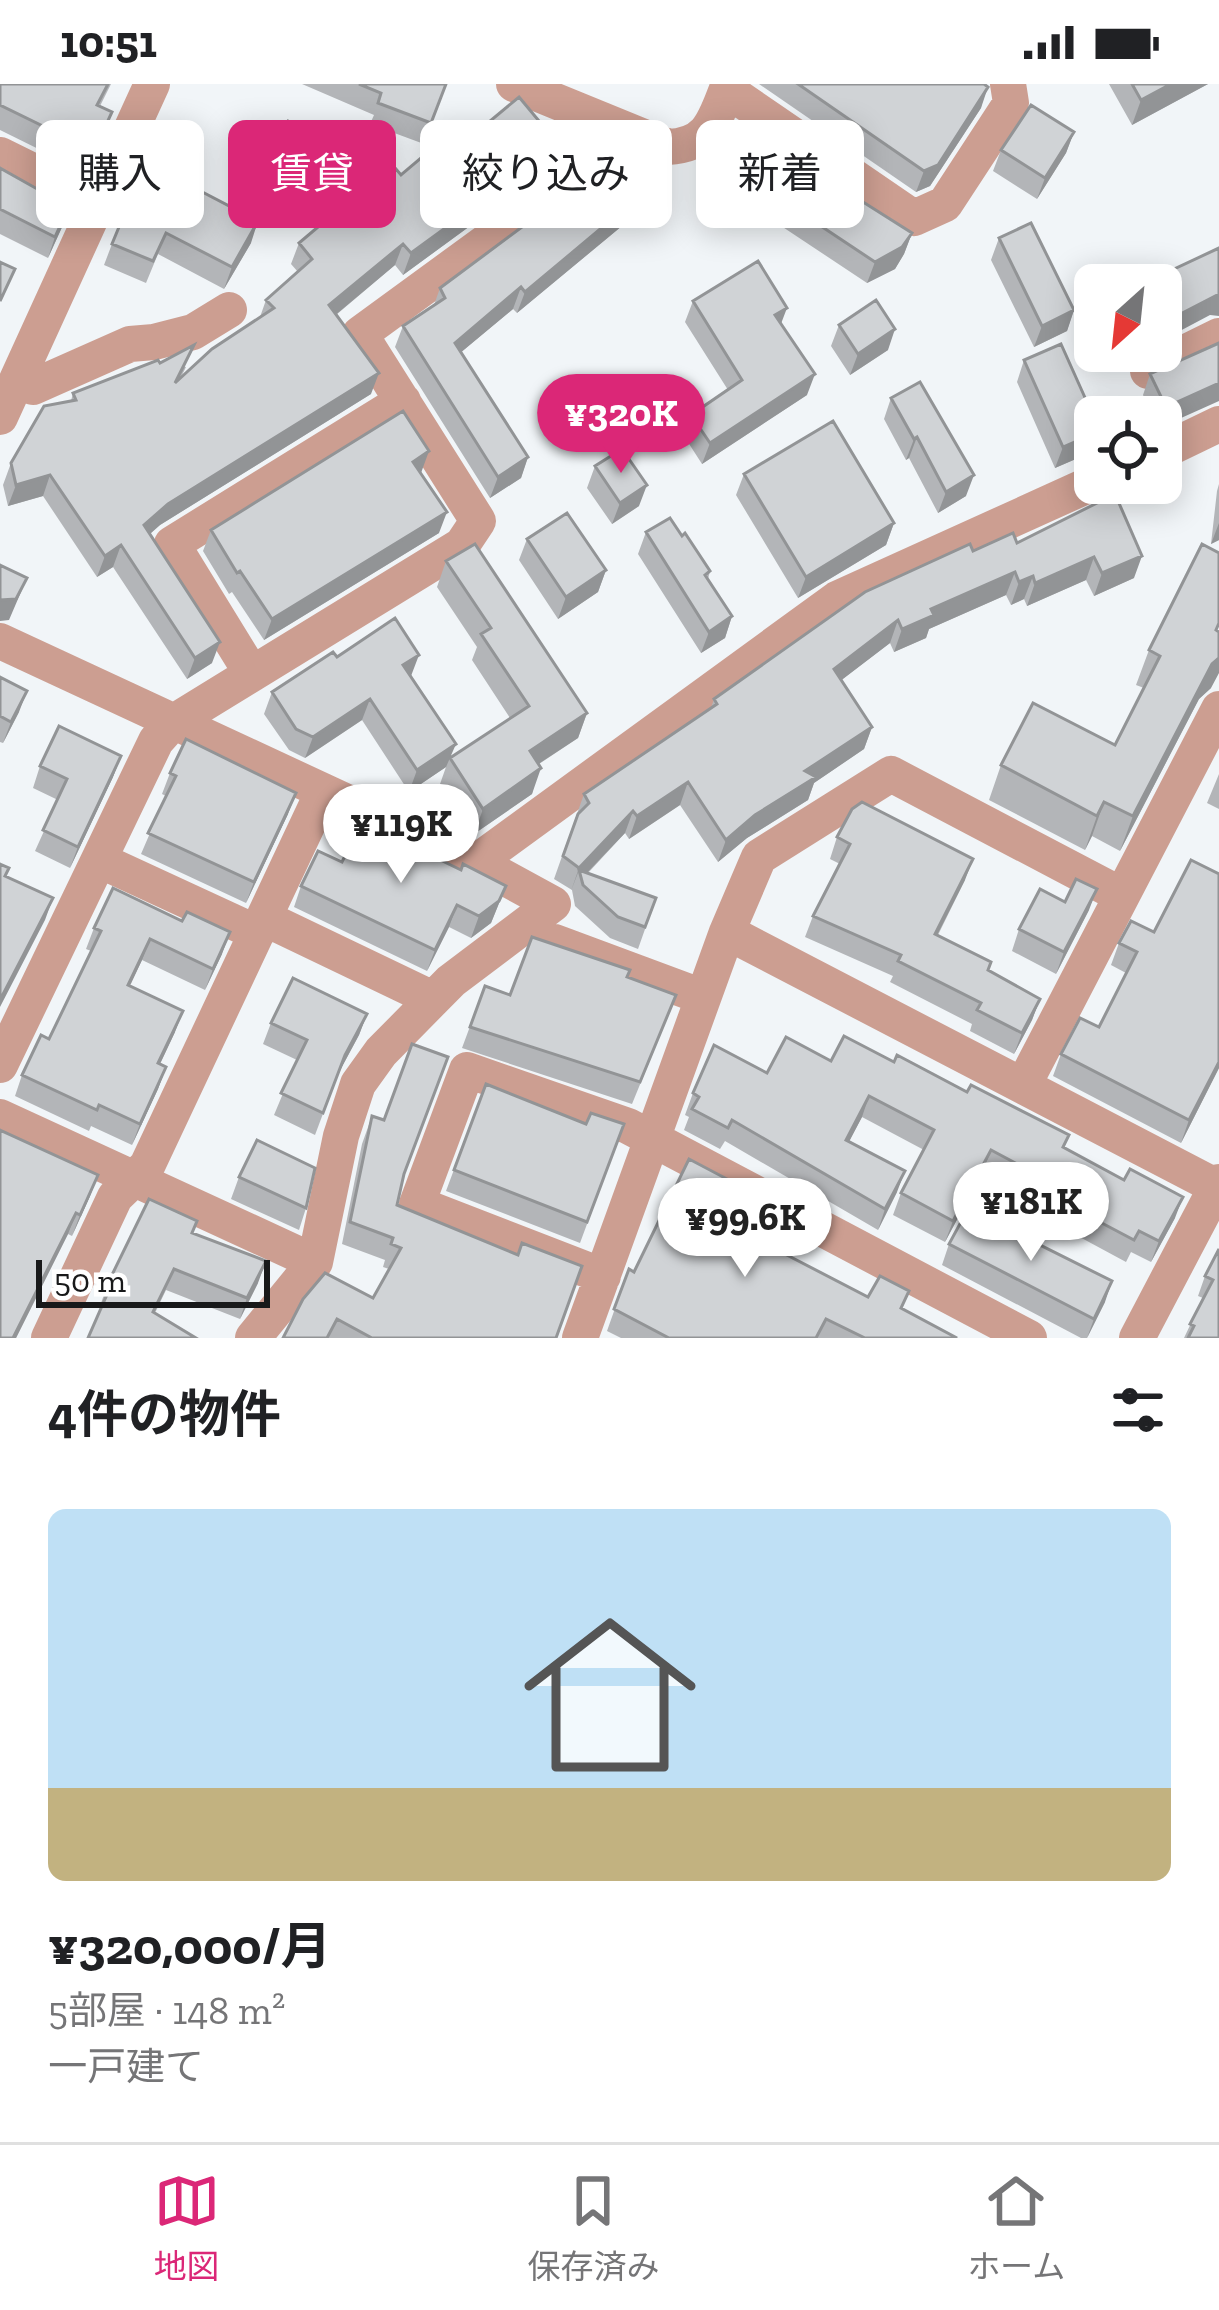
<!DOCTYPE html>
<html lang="ja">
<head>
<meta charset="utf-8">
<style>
  :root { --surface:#fff; --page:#f6f6f6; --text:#202124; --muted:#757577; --line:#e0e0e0; --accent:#db2777 }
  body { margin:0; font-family:"Zilla Slab","Noto Sans JP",serif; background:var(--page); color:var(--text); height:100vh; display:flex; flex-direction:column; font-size:45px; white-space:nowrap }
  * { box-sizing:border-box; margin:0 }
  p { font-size:39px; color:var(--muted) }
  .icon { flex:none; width:66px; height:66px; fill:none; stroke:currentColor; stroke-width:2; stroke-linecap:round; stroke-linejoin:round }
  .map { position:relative; height:1254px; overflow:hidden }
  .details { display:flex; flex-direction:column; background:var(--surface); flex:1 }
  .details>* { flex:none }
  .top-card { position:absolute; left:36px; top:36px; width:1149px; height:108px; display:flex; gap:24px }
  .needle { width:78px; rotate:207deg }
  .tools { position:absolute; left:1074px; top:180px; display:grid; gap:24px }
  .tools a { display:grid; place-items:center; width:108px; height:108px; border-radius:18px; background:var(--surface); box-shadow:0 6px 30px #0003; font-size:60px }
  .scale { position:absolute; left:36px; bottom:30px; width:234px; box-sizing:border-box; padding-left:12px; border:6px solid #18191a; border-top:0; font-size:33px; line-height:42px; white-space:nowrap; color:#18191a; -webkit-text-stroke:9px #fff; paint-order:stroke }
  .price { position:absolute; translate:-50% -102px; padding:0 27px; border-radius:42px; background:#fff; color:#222; font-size:39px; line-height:78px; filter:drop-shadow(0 3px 6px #0008) }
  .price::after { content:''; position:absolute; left:50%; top:72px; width:36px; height:27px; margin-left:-18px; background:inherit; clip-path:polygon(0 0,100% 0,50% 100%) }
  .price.selected { background:var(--accent); color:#fff }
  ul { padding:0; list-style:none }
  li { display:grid; align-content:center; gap:24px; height:636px; padding:0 48px }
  li span { display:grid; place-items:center; height:372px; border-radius:18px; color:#555 }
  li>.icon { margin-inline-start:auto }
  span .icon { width:216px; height:216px; fill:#fffc; stroke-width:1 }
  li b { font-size:51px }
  h2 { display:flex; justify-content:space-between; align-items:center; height:144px; padding:0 48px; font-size:51px }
  .pill { padding:0 42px; border-radius:18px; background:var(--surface); box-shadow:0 6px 30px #0003; font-size:42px; line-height:108px }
  .pill.selected { background:var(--accent); color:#fff }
  .status { display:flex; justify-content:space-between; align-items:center; height:84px; padding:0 60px; background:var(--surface); direction:ltr }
  .status svg { height:33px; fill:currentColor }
  .dock { display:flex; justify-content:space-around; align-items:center; height:168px; border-top:3px solid var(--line); background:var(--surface); font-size:33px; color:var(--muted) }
  .dock a { display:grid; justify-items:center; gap:6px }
  .dock .selected { color:var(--accent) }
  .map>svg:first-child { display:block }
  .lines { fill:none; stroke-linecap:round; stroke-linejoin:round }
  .minor { stroke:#cc9e91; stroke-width:36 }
  .wall { fill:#b3b5b8 }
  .shaded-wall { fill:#929496 }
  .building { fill:#d0d3d6; stroke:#929496; stroke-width:3 }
</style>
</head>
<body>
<div class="status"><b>10:51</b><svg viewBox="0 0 49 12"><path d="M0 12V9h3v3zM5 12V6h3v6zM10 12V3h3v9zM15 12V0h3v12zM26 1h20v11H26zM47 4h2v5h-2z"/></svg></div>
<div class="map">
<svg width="1219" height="1254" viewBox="0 0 1219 1254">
  <rect width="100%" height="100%" fill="#f1f5f8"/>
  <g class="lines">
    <path class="minor" d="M514,0L668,63C711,61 715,34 729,0
      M727,6L914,134L945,120L1011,19L1008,0
      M0,71L89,115
      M1148,287L1219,252
      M16,298L33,303L130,260L154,258L193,248L229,226
      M0,333L152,0
      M1161,368L1219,340
      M0,557L476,778L837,515L1095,398
      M252,590L172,460L403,317
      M99,776L257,849
      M264,834L433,915
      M727,848L1219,1104
      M555,858L703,913
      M0,981L156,657L172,639L462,461L478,437L360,250L586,85L628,47
      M1024,1000L1219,625
      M0,1033L315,1178L341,1052L358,1000L381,968L451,897L553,820L476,778
      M603,1192L417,1120L467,986L628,1042L1029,1254
      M49,1254L115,1113L147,1082L323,708
      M253,1254L315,1178
      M580,1254L727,848L759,773L891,690L1121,811
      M1137,1254L1219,1098"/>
  </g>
  <path class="wall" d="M0,0H111L100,22L112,28L87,89L0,46Z
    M302,0H446L424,60L370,40L374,31Z
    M759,0H984L981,24L930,102L916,108Z
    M1109,0H1208L1132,41Z
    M1074,48L1066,69L1037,115L993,87L1001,66Z
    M465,58L552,82L403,191L395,181L336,231L371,310L160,441L150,450L212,579L187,595L113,483L97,493L43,412L8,422L3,401L11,379L71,317L73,309L160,279L186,283L181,293L260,233L266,216L298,188L291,180L299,159L327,135L259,87L267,66L377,100L401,91Z
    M723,77L849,116L912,149L904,170L895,185L867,199L715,98Z
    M0,84L68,130L48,174L0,150Z
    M648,105L640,127L517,229L513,225L461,268L528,373L521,394L490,414L395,263L403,242L434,221L440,204Z
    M171,131L251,159L224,205L158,170L146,199L104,181L112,160Z
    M999,154L1074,226L1067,247L1034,263L991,176Z
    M693,217L781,240L807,311L702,380L684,352L691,331L728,306L685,238Z
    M839,241L888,266L850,291L831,262Z
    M1219,259L1161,343V333H1153L1143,311L1150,290Z
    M1024,276L1095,349V360L1092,368L1055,384L1017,298Z
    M891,314L966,412L938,429L909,374L906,376L884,335Z
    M595,382L639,422L612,440L587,404Z
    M421,389L439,449L264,556L232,508L229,510L203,467L211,446Z
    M744,390L894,439L886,461L798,514L736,411Z
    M1219,400V456L1211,460L1217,407Z
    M1115,410L1134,494L1094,512L1086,496L1027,522L1024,515L1011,521L1006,511L929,545L926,554L894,568L890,559L841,596L872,643L864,665L814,699L808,716L747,754L718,778L680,721L629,755L625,749L588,789L656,814L638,865L610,854L575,822L572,806L554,795L584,710L711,624L714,615L973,467L1017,459Z
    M646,448L682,452L710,487L708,495L732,532L725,554L701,569L638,470Z
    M527,455L606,486L598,508L558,535L519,476Z
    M1202,460L1211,604L1199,615L1120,767L1092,752L1085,766L989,716L1001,681L1115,661L1144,604L1136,601L1149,566Z
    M446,477L587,629L578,654L539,680L532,710L474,750L440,700L446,683L409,708L362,636L305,674L289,666L264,630L272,608L337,573L411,592L452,673L510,634L472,576L477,563L437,503Z
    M0,593L19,628L3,659L0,658Z
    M121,672L113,693L70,784L35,767L58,716L33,704L40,682Z
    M170,689L288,730L246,819L141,770L166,712L162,710Z
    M1219,690V725L1207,719Z
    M356,735L461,786L506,802L491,839L471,854L449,843L427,887L294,823L301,802L342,778L351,760L349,756Z
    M837,753L965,796L938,851L991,878L988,886L1040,915L1032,936L1014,970L970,947L972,940L890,898L893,892L805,853L813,832L840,780L830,775Z
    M1089,826L1056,890L1012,867L1019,845Z
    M94,844L222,870L205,906L142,876L130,902L175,948L160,980L166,983L158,1005L132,1061L91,1042L89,1047L15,1012L22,991L49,955L91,867L86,865Z
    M1154,848L1219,984L1181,1059L1053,992L1061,970L1099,943L1126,889L1111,881L1119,859Z
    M627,893L668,932L632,1020L462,964L485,902L510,911Z
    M367,930L359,951L337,992L315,1051L274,1031L297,976L263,960L271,939Z
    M831,977L894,978L1069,1051L1064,1064L1175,1134L1151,1178L1131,1168L1126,1178L1037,1130L1042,1118L983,1087L945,1158L893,1131L901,1109L924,1066L862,1033L849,1057L897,1108L878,1146L725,1057L720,1065L684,1046L689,1033L685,1031L693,1009L767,989Z
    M486,1000L586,1040H624L580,1159L446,1107Z
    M372,1032L404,1091L397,1121L556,1254H283L373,1214L389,1185L383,1183L385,1176L342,1160L362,1060Z
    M0,1046L90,1112L72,1152L68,1150L16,1254H0Z
    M239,1093L306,1124L299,1146L231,1115Z
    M744,1104L728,1141L868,1213L903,1225L957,1254H621L607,1247L629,1185L634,1188Z
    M193,1150L258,1199L240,1235L166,1206L155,1229L101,1219L109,1197Z
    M949,1160L1105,1218L1087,1254H1081L942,1181Z
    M1219,1165V1254H1184L1203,1214L1198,1212L1205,1192Z"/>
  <path class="shaded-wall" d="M1171,0H1208L1132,41L1141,16Z
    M988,3L981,24L930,102L916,108L924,87Z
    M1074,48L1066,69L1037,115L1045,94Z
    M559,61L552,82L403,191L411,169Z
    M648,105L640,127L517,229L525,208Z
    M76,108L68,130L48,174L55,153Z
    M258,137L251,159L224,205L232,183Z
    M912,149L904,170L895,185L867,199L875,178Z
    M403,160L395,181L321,243L329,221Z
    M521,203L513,225L447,280L455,259Z
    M1219,210V232L1210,231L1161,257V240Z
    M787,224L779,245L775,231Z
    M1074,226L1067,247L1034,263L1042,242Z
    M895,245L888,266L850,291L858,270Z
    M379,289L371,310L160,441L136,462L144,441L168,420Z
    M815,290L807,311L702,380L710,359Z
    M1219,299V317L1161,343V336L1166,323Z
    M1095,349V360L1092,368L1055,384L1063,363Z
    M917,353L909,374L906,376L914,355Z
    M429,367L421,389L413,378Z
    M528,373L521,394L490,414L498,393Z
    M50,391L43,412L8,422L16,401Z
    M974,391L966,412L938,429L946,408Z
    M647,401L639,422L612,440L620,419Z
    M447,428L439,449L264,556L272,535Z
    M894,439L886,461L798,514L806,493Z
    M1219,439V456L1211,460Z
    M121,461L113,483L97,493L105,472Z
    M1142,472L1134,494L1094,512L1102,489Z
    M1094,473L1086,496L1027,522L1035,499Z
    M606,486L598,508L558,535L566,513Z
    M1015,488L1006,511L929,545L926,554L894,568L902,545L931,525Z
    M1033,492L1024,515L1011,521L1019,498Z
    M27,494L9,536L0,537V516Z
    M732,532L725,554L701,569L709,548Z
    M898,536L890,559L826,608L834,585Z
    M220,558L212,579L187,595L195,574Z
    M419,571L411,592L403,581Z
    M1219,574V589L1211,604L1199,615L1120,767L1133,732L1212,580Z
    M27,607L19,628L3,659L11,638Z
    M370,615L362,636L305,674L313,653Z
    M587,629L578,654L520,692L530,667Z
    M872,643L864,665L814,699L808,716L747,754L718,778L726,756L805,687Z
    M456,660L446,683L409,708L417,686Z
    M121,672L113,693L70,784L78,763Z
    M541,684L532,710L474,750L483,725Z
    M688,698L680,721L629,755L637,732Z
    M296,709L288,730L246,819L254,798Z
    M1104,718L1092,752L1085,766L1097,732Z
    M633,727L625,749L581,795L579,786L571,807L579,784Z
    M973,775L965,796L927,871L935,850Z
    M506,802L491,839L471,854L479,832Z
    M1097,805L1089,826L1056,890L1064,868Z
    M53,814L45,836L0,923V916Z
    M457,821L449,843L427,887L435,866Z
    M230,848L222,870L205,906L213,885Z
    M150,855L142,876L120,922L128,901Z
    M1040,915L1032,936L1014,970L1022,949Z
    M183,927L175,948L150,1001L158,979Z
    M367,930L359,951L337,992L315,1051L345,971Z
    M1219,978V984L1181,1059L1189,1036Z
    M166,983L158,1005L132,1061L140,1040Z
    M869,1012L862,1033L839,1077L846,1056Z
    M991,1066L983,1087L945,1158L953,1137Z
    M905,1087L897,1108L878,1146L885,1125Z
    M98,1091L90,1112L72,1152L80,1131Z
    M744,1104L736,1126L718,1161L725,1139Z
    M1183,1113L1175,1134L1151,1178L1159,1157Z
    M76,1129L68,1150L16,1254H13Z
    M266,1177L258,1199L240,1235L247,1214Z
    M1112,1197L1105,1218L1087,1254L1094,1235Z"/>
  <path class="building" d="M0,0H108L97,21L112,28L94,67L0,21Z
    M359,0H446L431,39L378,19L381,9Z
    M798,0H984L988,3L938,81L924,87Z
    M1132,0H1171L1141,16Z
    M519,13L559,61L411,169L403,160L329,221L379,289L168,420L144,441L220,558L195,574L121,461L105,472L50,391L16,401L11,379L44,322L76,316L73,309L158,276L160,279L194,261L175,299L212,265L274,224L266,216L312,175L299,159L344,121L267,66L288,37L377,100L396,85L401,91L454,46L465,58Z
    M1031,21L1074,48L1045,94L1001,66Z
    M744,44L849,116L852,111L912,149L902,163L875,178L723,77Z
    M619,71L648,105L525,208L521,203L455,259L528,373L498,393L403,242L445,214L440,204Z
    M0,84L39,106L45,93L76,108L55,153L0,125Z
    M187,100L258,137L232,183L166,149L153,177L112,160L131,114L171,131Z
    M1031,139L1074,226L1042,242L999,154Z
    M1219,164V210L1161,240V201H1140Z
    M758,177L787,224L775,231L815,290L710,359L691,331L742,296L693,217Z
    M0,178L15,185L0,217Z
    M876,216L895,245L858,270L839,241Z
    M1219,259V299L1166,323L1150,290Z
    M1061,260L1095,336V349L1063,363L1024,276Z
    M920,298L974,391L946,408L917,353L914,355L891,314Z
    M403,327L429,367L413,378L447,428L272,535L240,487L237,489L211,446Z
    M833,337L894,439L806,493L744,390Z
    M622,365L647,401L620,419L595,382Z
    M1115,410L1142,472L1102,489L1094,473L1035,499L1033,492L1019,498L1015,488L931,525L934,531L902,545L898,536L834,585L872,643L805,687L816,693L755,731L726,756L688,698L637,732L633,727L579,784L563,772L578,730L589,719L584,710L717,620L714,615L865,508L970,460L973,467L1013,449L1017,459Z
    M567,429L606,486L566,513L527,455Z
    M670,434L682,452L685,449L710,487L705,491L732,532L709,548L646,448Z
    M475,460L587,629L530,667L541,684L483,725L450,674L529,622L481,550L491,544L446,477Z
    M1202,460L1219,469V539L1216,546L1219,548V574L1212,580L1133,732L1104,718L1097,732L1001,681L1033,619L1115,661L1160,572L1149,566Z
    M0,481L27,494L16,515L0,516Z
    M395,534L419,571L403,581L456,660L417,686L370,615L313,653L296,645L272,608L333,568L337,573Z
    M0,593L27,607L11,638L0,632Z
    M59,642L121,672L78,763L43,746L67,695L40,682Z
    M186,655L296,709L254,798L148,749L176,692L170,689Z
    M862,718L973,775L935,850L991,878L988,886L1040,915L1022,949L977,926L981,919L898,877L901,871L813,832L850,760L837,753L852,725Z
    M356,735L461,786L463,780L506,802L499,817L479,832L457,821L435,866L301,802L318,767L342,778L360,741Z
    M1191,776L1219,790V978L1189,1036L1061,970L1080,934L1099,943L1137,868L1119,859L1131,837L1154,848Z
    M0,780L9,784L5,792L53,814L0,916Z
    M579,786L656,814L645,843L618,833L583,801Z
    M1076,795L1097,805L1064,868L1019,845L1040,805L1065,818Z
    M113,804L182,837L187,828L230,848L213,885L150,855L128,901L183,927L158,979L166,983L140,1040L99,1021L97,1026L22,991L41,951L49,955L101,847L94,844Z
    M532,853L630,886L627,893L676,911L640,998L470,943L485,902L510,911Z
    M293,894L367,930L345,971L323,1029L281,1009L307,956L271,939Z
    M844,952L894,978L897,971L967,1008L971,1001L1069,1051L1063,1063L1124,1096L1130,1085L1183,1113L1159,1157L1139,1147L1134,1156L1045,1109L1051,1098L991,1066L953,1137L901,1109L934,1046L869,1012L846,1056L905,1087L885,1125L732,1036L728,1044L692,1025L699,1013L693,1009L714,961L767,989L786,953L831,977Z
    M412,960L448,973L404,1090L397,1121L518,1171L522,1159L582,1182L556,1254H372L337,1235L327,1254H283L303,1215L325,1189L373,1214L401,1164L391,1160L393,1154L350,1138L371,1037L372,1032L384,1036Z
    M486,1000L586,1040L591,1029L624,1040L587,1138L454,1086Z
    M0,1046L98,1091L80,1131L76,1129L13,1254H0Z
    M257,1056L315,1084L306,1124L239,1093Z
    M689,1075L744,1104L725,1139L868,1213L880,1192L909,1207L901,1224L957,1254H865L826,1235L816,1254H669L614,1225L629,1185L634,1188Z
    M149,1115L197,1137L192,1149L266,1177L247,1214L174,1185L153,1228L196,1254H88L112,1199L109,1197Z
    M968,1125L1112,1197L1094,1235L949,1160Z
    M1219,1165V1254H1188L1194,1242L1190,1240L1213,1196L1205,1192Z"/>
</svg>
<div class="tools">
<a><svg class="needle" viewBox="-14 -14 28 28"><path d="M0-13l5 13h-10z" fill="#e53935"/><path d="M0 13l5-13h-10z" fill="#757577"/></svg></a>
<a><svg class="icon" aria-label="locate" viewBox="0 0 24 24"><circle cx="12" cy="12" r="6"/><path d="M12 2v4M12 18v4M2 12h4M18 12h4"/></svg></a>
</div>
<div class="scale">50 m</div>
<b class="price selected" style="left:621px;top:392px">¥320K</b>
<b class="price" style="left:401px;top:802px">¥119K</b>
<b class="price" style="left:1031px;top:1180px">¥181K</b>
<b class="price" style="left:745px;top:1196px">¥99.6K</b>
<div class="top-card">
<a class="pill">購入</a>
<a class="pill selected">賃貸</a>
<a class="pill">絞り込み</a>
<a class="pill">新着</a>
</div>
</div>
<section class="details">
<h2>4件の物件<svg class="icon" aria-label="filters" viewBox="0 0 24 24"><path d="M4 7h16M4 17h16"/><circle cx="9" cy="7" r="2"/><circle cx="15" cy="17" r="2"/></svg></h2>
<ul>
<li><span style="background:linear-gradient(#bfe0f5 75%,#c2b280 0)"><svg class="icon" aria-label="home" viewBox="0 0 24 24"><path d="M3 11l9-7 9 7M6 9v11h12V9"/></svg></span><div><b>¥320,000/月</b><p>5部屋 · 148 m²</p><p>一戸建て</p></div></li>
</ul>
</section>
<nav class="dock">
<a class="selected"><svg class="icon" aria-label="map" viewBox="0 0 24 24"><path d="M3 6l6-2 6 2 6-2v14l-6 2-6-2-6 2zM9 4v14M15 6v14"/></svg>地図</a>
<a><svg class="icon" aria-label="saved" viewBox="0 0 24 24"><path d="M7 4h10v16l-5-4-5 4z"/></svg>保存済み</a>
<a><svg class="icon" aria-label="home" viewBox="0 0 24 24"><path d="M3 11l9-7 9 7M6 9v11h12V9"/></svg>ホーム</a>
</nav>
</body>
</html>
